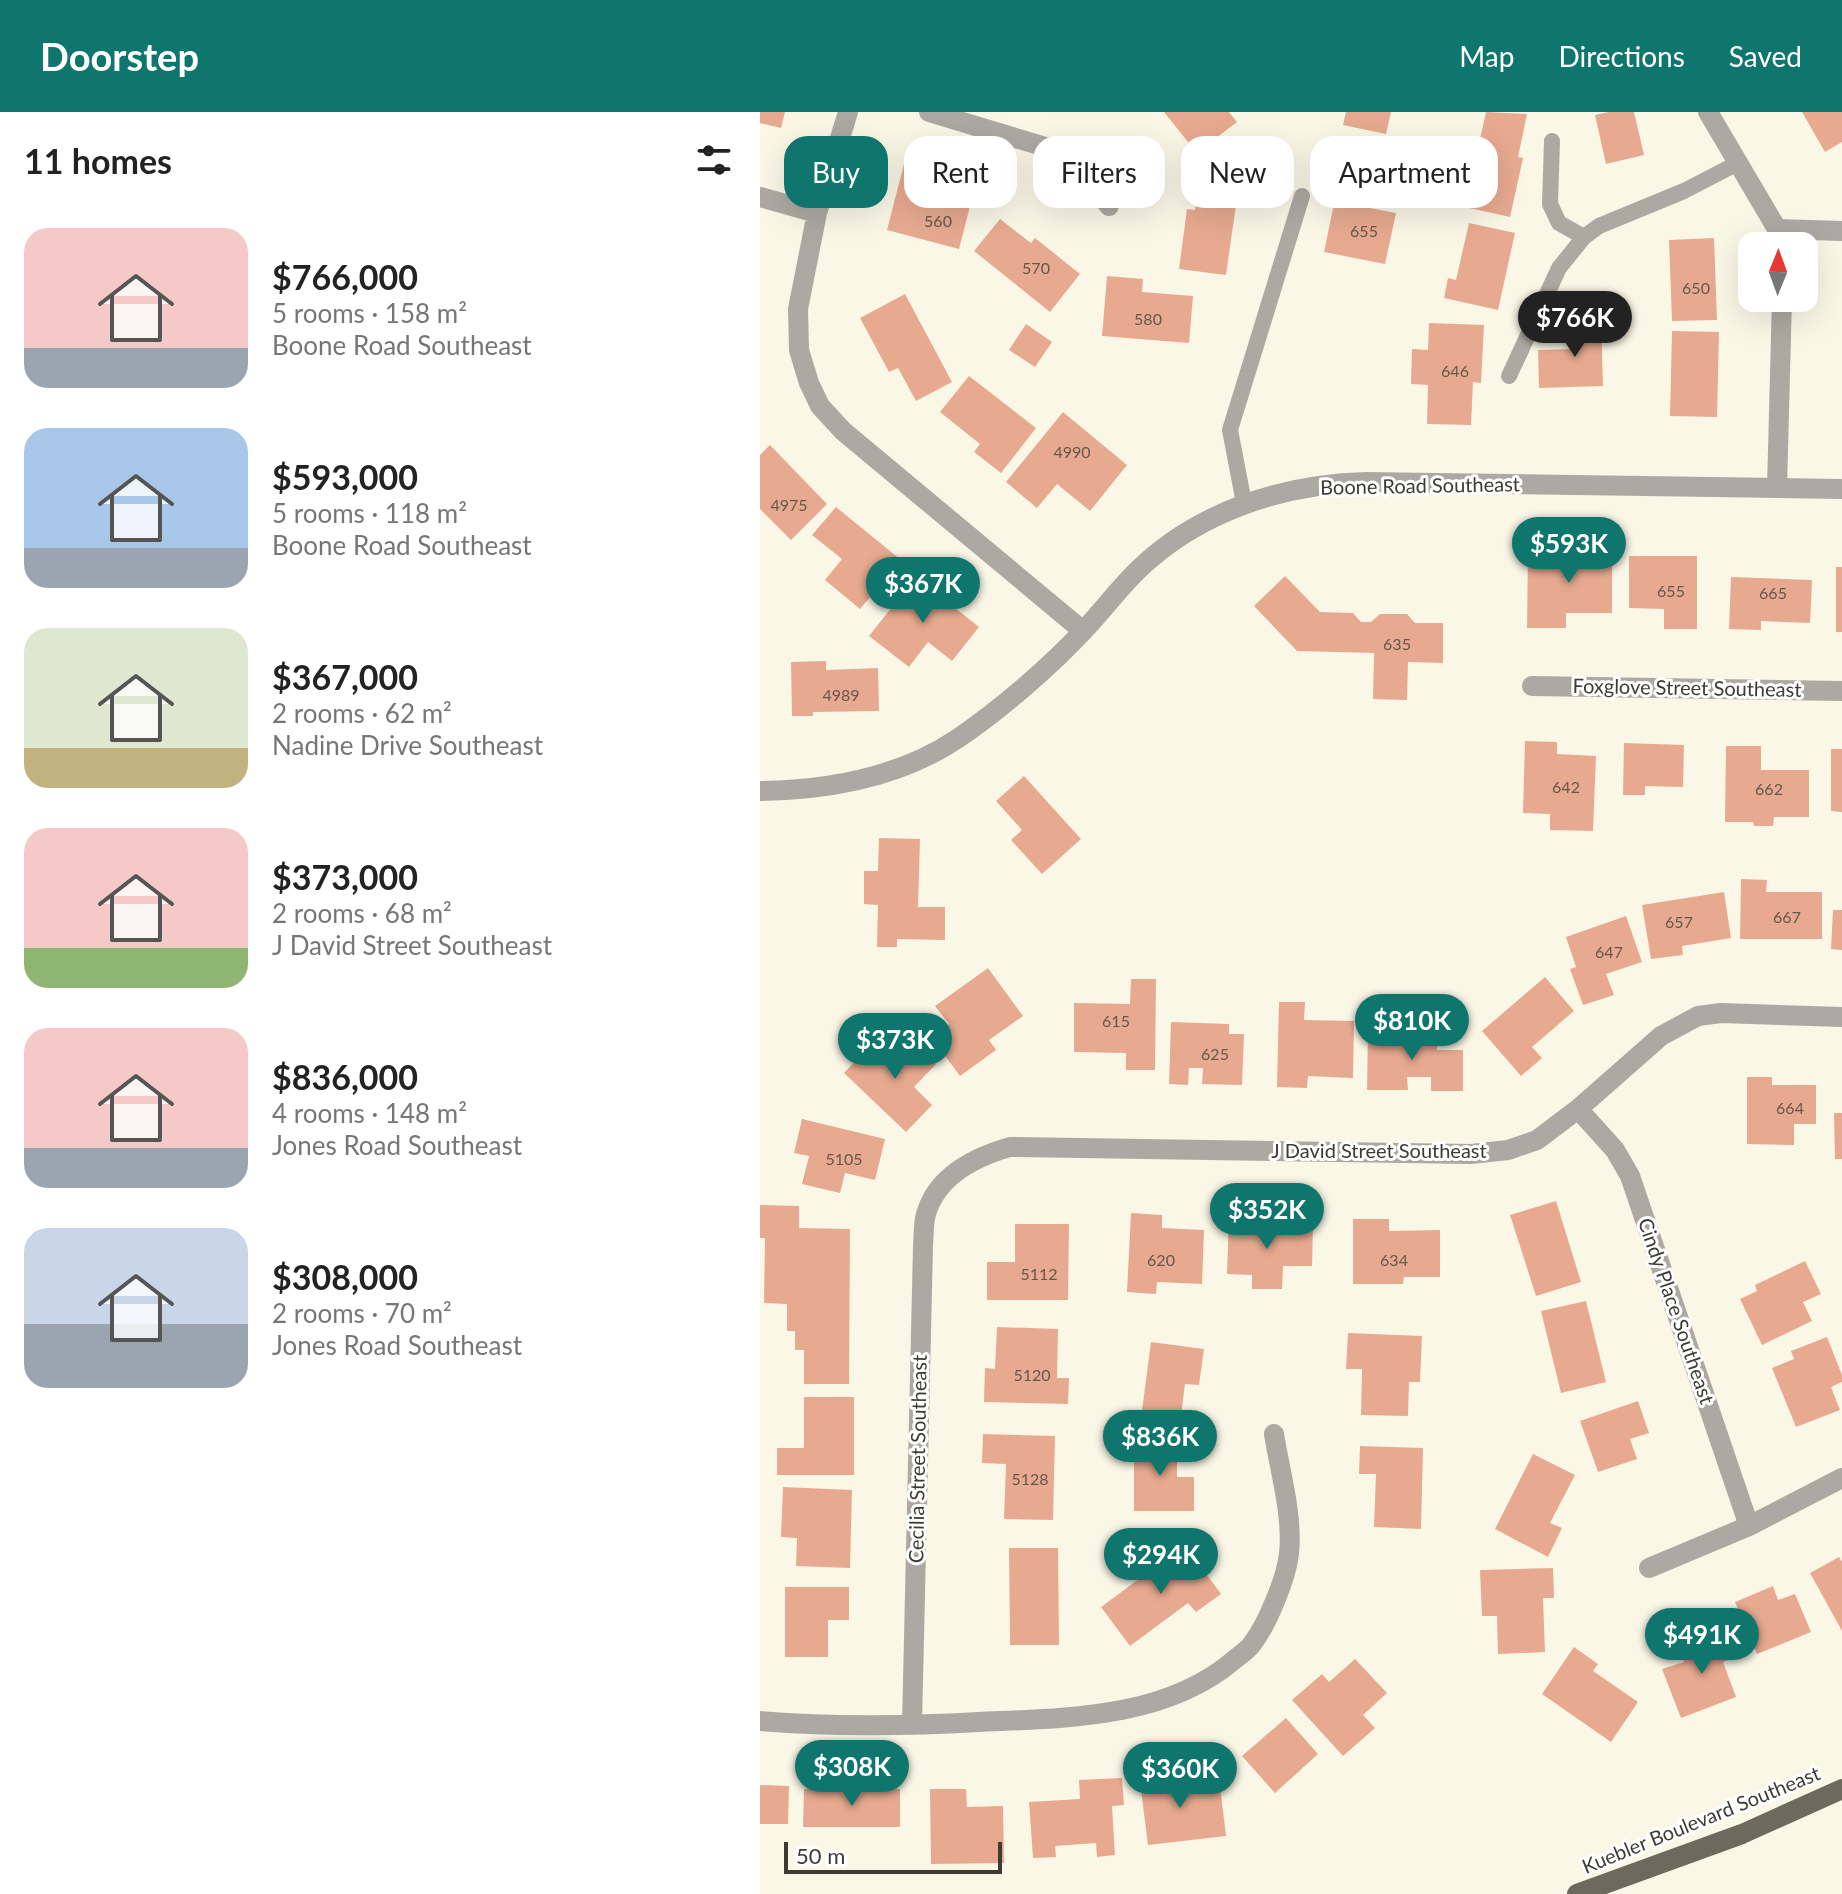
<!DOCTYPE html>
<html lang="en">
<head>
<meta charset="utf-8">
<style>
  :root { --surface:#fff; --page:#f6f6f6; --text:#222; --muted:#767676; --accent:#0f766e }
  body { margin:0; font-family:Lato,sans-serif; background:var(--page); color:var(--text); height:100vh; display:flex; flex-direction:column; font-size:30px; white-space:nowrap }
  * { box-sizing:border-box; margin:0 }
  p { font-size:26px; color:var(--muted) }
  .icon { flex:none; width:44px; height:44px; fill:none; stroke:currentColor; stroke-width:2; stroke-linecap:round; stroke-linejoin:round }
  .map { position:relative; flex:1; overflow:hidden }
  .side { display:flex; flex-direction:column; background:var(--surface); width:760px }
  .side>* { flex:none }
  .top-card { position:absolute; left:24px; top:24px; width:760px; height:72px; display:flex; gap:16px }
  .needle { width:52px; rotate:1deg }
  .fabs { position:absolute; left:978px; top:120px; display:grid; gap:16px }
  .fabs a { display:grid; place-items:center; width:80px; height:80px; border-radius:16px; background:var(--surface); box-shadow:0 8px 32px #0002; font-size:40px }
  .scale { position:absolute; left:24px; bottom:20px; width:218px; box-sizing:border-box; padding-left:8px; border:4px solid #3c3b34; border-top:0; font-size:22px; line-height:28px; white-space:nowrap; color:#3c3b34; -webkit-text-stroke:6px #fff; paint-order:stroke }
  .price { position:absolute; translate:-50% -68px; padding:0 18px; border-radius:28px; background:var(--accent); color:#fff; font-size:26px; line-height:52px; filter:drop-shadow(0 2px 4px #0008) }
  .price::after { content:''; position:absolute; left:50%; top:48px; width:24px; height:18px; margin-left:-12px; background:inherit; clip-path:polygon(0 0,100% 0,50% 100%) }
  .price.current { background:#222; color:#fff }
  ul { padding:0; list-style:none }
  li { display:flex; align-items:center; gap:24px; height:200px; padding:0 24px }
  li span { display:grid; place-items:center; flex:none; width:224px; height:160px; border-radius:24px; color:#555 }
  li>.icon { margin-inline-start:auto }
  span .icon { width:96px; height:96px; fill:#fffc; stroke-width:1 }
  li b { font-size:34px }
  h2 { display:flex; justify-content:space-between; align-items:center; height:96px; padding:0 24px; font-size:34px }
  .tag { padding:0 28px; border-radius:24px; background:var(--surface); box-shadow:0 8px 32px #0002; font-size:28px; line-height:72px }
  .tag.current { background:var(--accent); color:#fff }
  header { display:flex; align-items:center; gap:48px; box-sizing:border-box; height:112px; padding:0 40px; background:var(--accent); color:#fff }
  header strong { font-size:38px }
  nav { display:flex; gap:44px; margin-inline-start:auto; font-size:28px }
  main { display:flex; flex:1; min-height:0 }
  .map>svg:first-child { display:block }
  .building { fill:#e7aa90 }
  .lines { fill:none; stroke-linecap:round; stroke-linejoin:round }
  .service { stroke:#aca9a2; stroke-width:16 }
  .minor { stroke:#aca9a2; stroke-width:20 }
  .tertiary { stroke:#aca9a2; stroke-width:20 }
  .primary { stroke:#6e695d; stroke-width:20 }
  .labels { text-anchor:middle; stroke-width:6; stroke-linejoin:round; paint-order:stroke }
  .number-label { font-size:16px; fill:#67574b }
  .street-label { font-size:20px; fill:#3c3b34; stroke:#fff }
</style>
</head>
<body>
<header>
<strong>Doorstep</strong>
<nav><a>Map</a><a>Directions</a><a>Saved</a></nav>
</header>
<main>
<section class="side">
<h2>11 homes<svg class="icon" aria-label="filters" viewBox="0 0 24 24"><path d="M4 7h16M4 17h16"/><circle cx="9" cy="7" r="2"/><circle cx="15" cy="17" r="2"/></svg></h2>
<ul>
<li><span style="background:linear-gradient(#f6c9c9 75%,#9aa5b1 0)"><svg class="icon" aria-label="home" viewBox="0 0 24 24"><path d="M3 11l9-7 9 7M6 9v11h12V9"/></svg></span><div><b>$766,000</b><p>5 rooms · 158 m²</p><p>Boone Road Southeast</p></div></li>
<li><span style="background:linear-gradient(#a9c7e8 75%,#9aa5b1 0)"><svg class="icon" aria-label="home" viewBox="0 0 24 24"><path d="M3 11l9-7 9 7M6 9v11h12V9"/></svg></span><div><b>$593,000</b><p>5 rooms · 118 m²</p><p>Boone Road Southeast</p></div></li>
<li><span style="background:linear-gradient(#dfe7d0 75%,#c2b280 0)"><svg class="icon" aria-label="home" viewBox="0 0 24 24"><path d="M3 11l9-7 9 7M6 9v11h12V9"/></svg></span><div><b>$367,000</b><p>2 rooms · 62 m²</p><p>Nadine Drive Southeast</p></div></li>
<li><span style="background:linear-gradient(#f6c9c9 75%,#8fb573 0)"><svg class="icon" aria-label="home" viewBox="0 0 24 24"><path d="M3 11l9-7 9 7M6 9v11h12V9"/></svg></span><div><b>$373,000</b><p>2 rooms · 68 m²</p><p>J David Street Southeast</p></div></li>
<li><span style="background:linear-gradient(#f6c9c9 75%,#9aa5b1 0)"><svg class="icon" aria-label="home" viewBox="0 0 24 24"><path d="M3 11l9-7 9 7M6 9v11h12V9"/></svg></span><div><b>$836,000</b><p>4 rooms · 148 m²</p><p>Jones Road Southeast</p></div></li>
<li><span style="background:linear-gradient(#c9d6e8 60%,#9aa5b1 0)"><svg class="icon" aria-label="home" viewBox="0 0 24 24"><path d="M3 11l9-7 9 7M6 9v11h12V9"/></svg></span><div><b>$308,000</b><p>2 rooms · 70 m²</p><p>Jones Road Southeast</p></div></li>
</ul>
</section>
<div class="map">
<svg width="1082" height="1782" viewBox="0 0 1082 1782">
  <rect width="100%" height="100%" fill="#fbf7e7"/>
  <path class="building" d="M0,0H25L21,16L0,11Z
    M404,0H469L477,10L456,26L459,30L440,45Z
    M586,0H631L626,22L583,13Z
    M726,0L767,2L758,45L763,46L750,105L705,95Z
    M849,0H874L884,43L846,52L835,3Z
    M1042,0H1082V30L1065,40Z
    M144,52L181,61L179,66L215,75L199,137L127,118Z
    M440,60L480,65L466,163L419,157L427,97L435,98Z
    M577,77L607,83L605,95L636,101L625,152L564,140Z
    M240,107L271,131L275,126L320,162L290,200L214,139Z
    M709,111L755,121L738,198L684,186L688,166L696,168Z
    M954,126L957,208L912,209L909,128Z
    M347,164L383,167L382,180L433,184L429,231L342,224Z
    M145,182L192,270L156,289L138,256L129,260L100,206Z
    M841,208L843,274L779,276L778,238L811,237L810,209Z
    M669,211L724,213L721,271L713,270L711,313L667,312L668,273L651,272L652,237L668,238Z
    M266,212L292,230L275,255L249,238Z
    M912,219L959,220L957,305L910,304Z
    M209,264L276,316L241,361L214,340L220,332L180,300Z
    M303,300L367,353L330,399L297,372L277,396L246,370Z
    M10,333L67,392L31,428L0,397V343Z
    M76,395L141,448L100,497L65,468L82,447L52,423Z
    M819,430H852V501H806V516H767L768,441L819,442Z
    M869,444H937V517H904V497L869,496Z
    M1076,455H1082V520H1076Z
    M525,464L560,500L593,501L601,510H611L620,502H647L655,511H683V551L648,550L647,588L613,587L614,541L537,539L494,494Z
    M156,465L219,515L192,549L168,530L149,555L109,524Z
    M971,465L1052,468L1050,511L1001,509V518L969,517Z
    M66,549V558L118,556L119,599L53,600V604H32L31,550Z
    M765,629L797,630V642L836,644L833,719L790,718V702L763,701Z
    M864,631L924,633L923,675L885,674V683H863Z
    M966,634H1001V658H1049V705H1014L1013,714H994L993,710H965Z
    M1071,637H1082V700L1071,699Z
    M264,664L321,727L282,762L251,728L262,718L236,689Z
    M119,726L160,727L158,795H185V828L137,827V835H117L118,793L104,792V759H118Z
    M981,767L1007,768L1006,780H1062V827H980Z
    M964,780L971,826L922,834L923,843L891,847L882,793Z
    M1073,798H1082V838L1071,837Z
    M866,804L882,850L846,862L854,883L823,893L810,857L816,855L806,825Z
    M228,856L263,904L229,928L236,938L200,964L171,925L189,912L175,894Z
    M785,865L814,899L772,935L782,946L761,964L722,919Z
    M371,867H396L395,958H366V941L314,940V891L370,892Z
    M519,890H545L544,908L594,909L593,966L548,964L547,976L517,975Z
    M411,910L469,912V922H484L482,973L442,972L443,956H429L428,973L409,972Z
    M145,921L176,952L154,975L172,993L146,1020L84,961L102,942L114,953Z
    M608,921H677V938H703V979H671V965H647L648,978H607Z
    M987,965H1012V973H1056V1012H1034V1033L987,1032Z
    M1074,1001H1082V1047H1075Z
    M42,1007L125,1027L115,1068L85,1061L80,1081L42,1072L49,1044L34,1041Z
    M796,1089L821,1170L776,1184L750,1103Z
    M0,1093L39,1094V1116L90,1117L89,1272H44V1238H35V1219H27V1192L4,1191L5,1126H0Z
    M371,1101L402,1103V1116L444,1118L442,1172L397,1170L396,1182L367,1180Z
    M469,1105H495L494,1114L553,1115L552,1154H523L522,1177H492V1163L467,1162Z
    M593,1107H629V1119L680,1118V1165H644L643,1172H593Z
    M255,1112H309L308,1188H227V1150H255Z
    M1045,1149L1061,1182L1043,1190L1052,1209L1002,1233L980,1187L997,1179L995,1173Z
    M826,1189L846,1270L801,1281L781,1199Z
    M237,1215L298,1217L297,1266H309L308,1292L224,1290L225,1256L235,1257Z
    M588,1221L662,1224L660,1270H649L648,1304L601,1303L602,1257H586Z
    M1067,1225L1082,1263V1270L1071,1275L1080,1298L1036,1315L1012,1256L1034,1247L1031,1239Z
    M391,1230L444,1237L439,1273L425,1272L421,1304L382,1299Z
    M44,1285H94V1363H17V1336H44Z
    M878,1289L889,1321L870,1327L877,1347L838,1360L820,1309Z
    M223,1322L295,1324L293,1408L244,1407L246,1352L222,1351Z
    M374,1328H417V1365H434V1399H374Z
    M600,1334L663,1336L661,1417L614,1415L616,1362H599Z
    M773,1342L815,1363L790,1411L802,1416L788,1445L735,1417Z
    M23,1375L92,1378L90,1456L36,1454L37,1426L21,1425Z
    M425,1433L461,1482L436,1500L428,1491L370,1534L341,1495Z
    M249,1436H298L299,1533H250Z
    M1079,1445L1082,1450V1519L1050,1461Z
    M793,1456L794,1486H783L785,1540L738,1542L737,1504H722L720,1458Z
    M1013,1474L1018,1488L1035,1482L1051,1520L997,1542L975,1490Z
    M25,1475H89V1508H68V1545H25Z
    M966,1520L976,1545L963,1550L976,1585L921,1606L902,1557L924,1550L920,1538Z
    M814,1535L838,1552L833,1559L878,1590L851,1630L782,1582Z
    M595,1547L627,1581L603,1603L615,1616L583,1644L532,1588L562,1562L569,1570Z
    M526,1606L558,1642L515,1681L482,1644Z
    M418,1658L420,1679L460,1674L466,1724L388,1733L379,1662Z
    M362,1666L364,1693L352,1694L355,1743L337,1745L336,1731L295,1734L296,1745L273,1746L269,1690L320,1687L319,1668Z
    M0,1673L29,1674L28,1712H0Z
    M44,1677H140V1715H43Z
    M170,1677H206L207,1695L243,1694L244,1751L171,1752Z"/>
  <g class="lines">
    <path class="service" d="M792,29L790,92L799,111L824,125
      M749,264L799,156L824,125L839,114L924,79L978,51
      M484,391L470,318L542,84"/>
    <path class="minor" d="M88,0L57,101L38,197L39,238L49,271L60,294L83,319L323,519
      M169,0L309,42L349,94
      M948,0L1017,117L1082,119
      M0,85L57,101
      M1017,376L1022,186
      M772,574L1082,579
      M818,997L855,1038L870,1064L989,1414
      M889,1456L989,1414L1082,1366
      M0,1609C73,1615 146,1614 219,1610C305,1606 405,1607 474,1548C480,1543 488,1538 492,1532C502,1519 509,1504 515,1489C521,1475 527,1458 529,1442C533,1403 520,1360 514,1322
      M152,1613L163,1134C164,1124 163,1112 166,1102C177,1064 215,1045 250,1035L711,1042L748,1038L777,1028L818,997L901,924L938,904L961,901L1082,905"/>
    <path class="tertiary" d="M0,679C68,678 140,665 197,627C240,598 291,554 326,516C344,497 360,475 379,457C439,399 524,372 606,370L1082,377"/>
    <path class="primary" d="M817,1782L982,1722L1082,1677"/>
  </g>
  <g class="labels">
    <g class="number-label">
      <text x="178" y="115">560</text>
      <text x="604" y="125">655</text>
      <text x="276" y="162">570</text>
      <text x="936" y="182">650</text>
      <text x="388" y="213">580</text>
      <text x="695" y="265">646</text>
      <text x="312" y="346">4990</text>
      <text x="29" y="399">4975</text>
      <text x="911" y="485">655</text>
      <text x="1013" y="487">665</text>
      <text x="637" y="538">635</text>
      <text x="81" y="589">4989</text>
      <text x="806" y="681">642</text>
      <text x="1009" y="683">662</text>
      <text x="1027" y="811">667</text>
      <text x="919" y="816">657</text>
      <text x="849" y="846">647</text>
      <text x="356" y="915">615</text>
      <text x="455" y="948">625</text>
      <text x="1030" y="1002">664</text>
      <text x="84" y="1053">5105</text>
      <text x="401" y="1154">620</text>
      <text x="634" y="1154">634</text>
      <text x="279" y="1168">5112</text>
      <text x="272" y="1269">5120</text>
      <text x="270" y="1373">5128</text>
    </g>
    <g class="street-label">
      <text transform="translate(660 374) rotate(-1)" y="7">Boone Road Southeast</text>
      <text transform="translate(927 576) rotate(1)" y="7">Foxglove Street Southeast</text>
      <text x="619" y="1046">J David Street Southeast</text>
      <text transform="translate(916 1199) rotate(71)" y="7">Cindy Place Southeast</text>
      <text transform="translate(158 1347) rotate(-89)" y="7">Cecilia Street Southeast</text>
      <text transform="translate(941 1708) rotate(-22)" y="7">Kuebler Boulevard Southeast</text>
    </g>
  </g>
</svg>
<div class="fabs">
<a><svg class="needle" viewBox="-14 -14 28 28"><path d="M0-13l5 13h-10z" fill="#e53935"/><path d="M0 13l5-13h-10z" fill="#767676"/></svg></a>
</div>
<div class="scale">50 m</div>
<b class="price current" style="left:815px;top:247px">$766K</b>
<b class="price" style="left:809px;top:473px">$593K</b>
<b class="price" style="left:163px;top:513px">$367K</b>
<b class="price" style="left:652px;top:950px">$810K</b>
<b class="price" style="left:135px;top:969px">$373K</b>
<b class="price" style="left:507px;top:1139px">$352K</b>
<b class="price" style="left:400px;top:1366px">$836K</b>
<b class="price" style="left:401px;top:1484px">$294K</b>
<b class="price" style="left:942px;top:1564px">$491K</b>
<b class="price" style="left:92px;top:1696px">$308K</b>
<b class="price" style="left:420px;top:1698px">$360K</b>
<div class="top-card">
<a class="tag current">Buy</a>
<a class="tag">Rent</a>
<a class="tag">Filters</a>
<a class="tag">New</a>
<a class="tag">Apartment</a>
</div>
</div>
</main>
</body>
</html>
